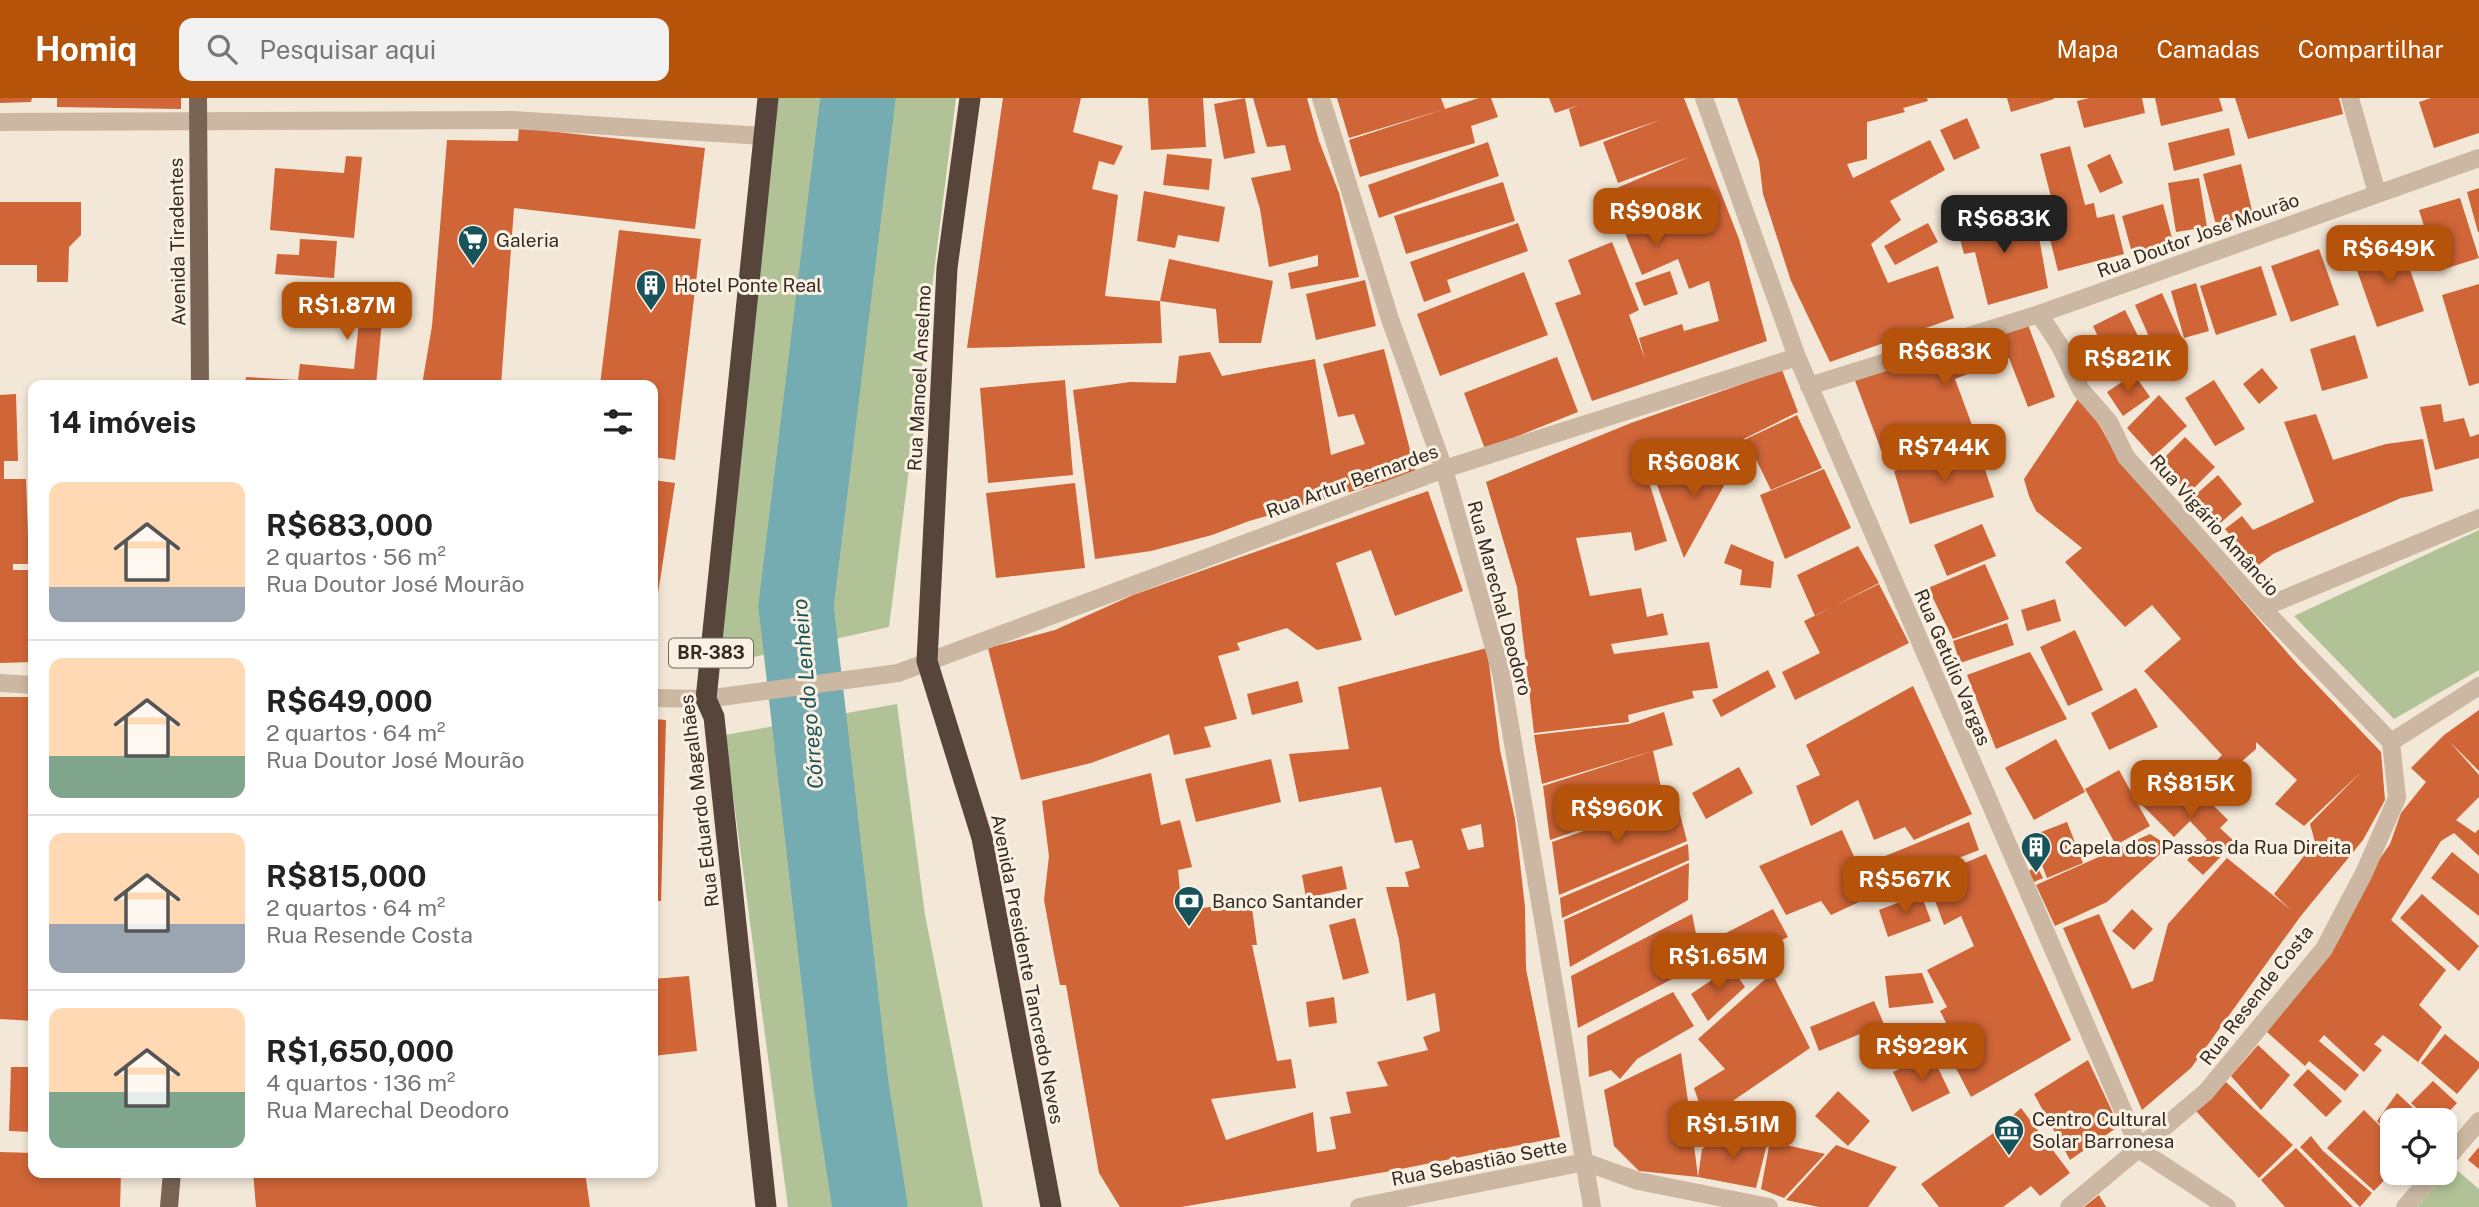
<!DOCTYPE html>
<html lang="pt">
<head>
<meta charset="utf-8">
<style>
  :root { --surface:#fff; --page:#f2f2f2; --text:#222; --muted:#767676; --line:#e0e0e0; --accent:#b45309 }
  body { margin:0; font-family:"Public Sans",sans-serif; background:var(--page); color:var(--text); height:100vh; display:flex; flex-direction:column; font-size:26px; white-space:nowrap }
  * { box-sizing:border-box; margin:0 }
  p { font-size:23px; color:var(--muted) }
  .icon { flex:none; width:38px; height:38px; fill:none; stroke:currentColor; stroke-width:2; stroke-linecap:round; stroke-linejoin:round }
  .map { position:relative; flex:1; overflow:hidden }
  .sheet { position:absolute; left:28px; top:282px; width:630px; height:798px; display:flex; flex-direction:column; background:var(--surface); border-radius:14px; box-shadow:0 4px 10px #0003 }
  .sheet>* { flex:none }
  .fabs { position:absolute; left:2380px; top:1010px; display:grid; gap:14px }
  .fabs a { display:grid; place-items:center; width:77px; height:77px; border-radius:14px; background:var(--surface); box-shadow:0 4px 10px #0003; font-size:35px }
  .price { position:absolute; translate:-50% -60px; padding:0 16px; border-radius:14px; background:var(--accent); color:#fff; font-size:23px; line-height:46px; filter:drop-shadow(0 2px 4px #0008) }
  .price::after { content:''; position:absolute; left:50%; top:42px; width:21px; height:16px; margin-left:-10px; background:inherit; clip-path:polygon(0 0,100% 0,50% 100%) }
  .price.selected { background:#222; color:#fff }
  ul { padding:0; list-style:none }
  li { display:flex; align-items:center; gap:21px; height:175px; padding:0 21px }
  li+li { border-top:2px solid var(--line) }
  li span { display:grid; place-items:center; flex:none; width:196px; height:140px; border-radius:14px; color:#555 }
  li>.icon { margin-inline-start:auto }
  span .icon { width:84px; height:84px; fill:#fffc; stroke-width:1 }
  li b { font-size:30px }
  h2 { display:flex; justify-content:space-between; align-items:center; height:84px; padding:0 21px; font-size:30px }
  header { display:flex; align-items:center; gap:42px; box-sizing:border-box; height:98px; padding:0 35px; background:var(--accent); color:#fff }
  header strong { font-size:33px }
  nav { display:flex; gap:38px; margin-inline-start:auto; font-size:24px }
  .search { width:490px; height:63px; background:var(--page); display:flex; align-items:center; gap:18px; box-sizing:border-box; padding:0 24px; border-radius:14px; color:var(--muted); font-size:26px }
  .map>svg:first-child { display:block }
  .green { fill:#b1c396 }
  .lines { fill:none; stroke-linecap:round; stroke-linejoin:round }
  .river { stroke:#74acb2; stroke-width:75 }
  .building { fill:#d06538; fill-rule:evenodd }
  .minor { stroke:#cbb7a2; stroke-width:18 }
  .major { stroke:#796355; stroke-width:18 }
  .highway { stroke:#57453b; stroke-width:21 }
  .labels { text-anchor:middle; stroke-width:6; stroke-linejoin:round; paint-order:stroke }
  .shield { fill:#faf1e3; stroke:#70665e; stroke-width:2 }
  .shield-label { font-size:18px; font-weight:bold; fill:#352b25 }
  .street-label { font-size:19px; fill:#352b25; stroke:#faf1e3 }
  .poi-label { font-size:19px; fill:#352b25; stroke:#faf1e3; text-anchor:start }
  .water-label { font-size:21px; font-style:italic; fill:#18525a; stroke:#faf1e3 }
</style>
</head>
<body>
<header>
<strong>Homiq</strong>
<div class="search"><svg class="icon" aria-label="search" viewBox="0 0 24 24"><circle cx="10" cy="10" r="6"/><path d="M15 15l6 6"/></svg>Pesquisar aqui</div>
<nav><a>Mapa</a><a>Camadas</a><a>Compartilhar</a></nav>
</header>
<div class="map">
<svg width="2479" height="1109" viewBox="0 0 2479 1109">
  <rect width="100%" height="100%" fill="#f3e7d7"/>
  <path class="green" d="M769,0H956L889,529L731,564L701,562Z
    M2479,432V572L2394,621L2294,518Z
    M897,606L925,817L983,1109H788L725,637Z
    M2452,1068L2479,1091V1109H2417Z"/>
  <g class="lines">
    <path class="river" d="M858,0L796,508L851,987L870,1109"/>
  </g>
  <path class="building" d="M0,0H32L31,4L0,5Z
    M57,0H181V11L57,9Z
    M1003,0H1081L1073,34L1123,48L1114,67L1099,63L1092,91L1118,97L1105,198L1160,203L1162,245L967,250Z
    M1148,0H1203L1206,49L1151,52Z
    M1245,0L1255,55L1224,61L1214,6Z
    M1253,0H1307L1319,43L1339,95L1359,179L1291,191L1288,175L1318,168V157L1269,169L1260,111L1251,80L1291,72L1285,47L1267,49Z
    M1337,0H1441L1445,11L1349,40Z
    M1479,0H1491L1498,19L1471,28L1475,45L1360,79L1349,42Z
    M1549,0H1684L1739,141L1767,243L1592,303L1555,205L1581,196L1568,162L1612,144L1639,212L1629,217L1645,261L1639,240L1682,226L1684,233L1719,223L1709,183L1689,191L1678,161L1642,177L1625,135L1689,107L1633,129L1617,90L1689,59L1618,85L1603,44L1660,22L1580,49L1569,11L1579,7L1555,15Z
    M1737,0H1927L1928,3L1903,10L1905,14L1867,24V61L1847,66L1853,80L1930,42L1945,72L1890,103L1901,122L1871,146L1888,185L1938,168L1954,220L1830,264L1791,183L1763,96L1759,63Z
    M2007,0H2053L2054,1L2011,14Z
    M2089,0H2142L2145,15L2084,30L2077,3Z
    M2155,0H2219L2223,13L2161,28Z
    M2235,0H2339L2343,16L2248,41Z
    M2431,0H2479V35L2434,50L2419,4Z
    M1967,20L1980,50L1954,62L1940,32Z
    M519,30L705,50L695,131L514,110L501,287H422L432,228L447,42L518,43Z
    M2229,30L2235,57L2174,73L2168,45Z
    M1488,44L1499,78L1379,120L1368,87Z
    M2070,48L2085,107L2094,105L2097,120L2114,116L2124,156L2058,173L2049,137L2060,134L2040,56Z
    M1167,56L1212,61L1209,92L1163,87Z
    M2110,56L2123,85L2100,95L2087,67Z
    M346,58L362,59L354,140L270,132L275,70L344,75Z
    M2241,66L2253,117L2216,127L2203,76Z
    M2199,80L2207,129L2176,134L2168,85Z
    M1503,84L1515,123L1406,156L1394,118Z
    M2479,90V134H2478L2467,94Z
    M1144,93L1225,109L1219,144L1178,137L1175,150L1137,143Z
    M2460,100L2479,160L2438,173L2419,112Z
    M0,104H81V137L69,149L68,184H37V167H0Z
    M2163,106L2173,144L2132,155L2122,118Z
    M2004,109L2010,125L2026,122L2030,142L2039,139L2048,190L1988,207L1975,154L1964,156L1955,123Z
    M1518,125L1528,153L1447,182L1451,194L1424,204L1410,164Z
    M1928,125L1938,144L1895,167L1884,148Z
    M619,132L701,141L675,362L653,359V287H600Z
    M300,141L337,143L334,180L275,176L277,156L299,157Z
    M2401,145L2424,213L2377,229L2353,161Z
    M2319,151L2339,207L2291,224L2271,168Z
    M1169,161L1273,183L1261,245H1219L1216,211L1160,203Z
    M2261,168L2277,217L2216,237L2200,188Z
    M1670,173L1678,196L1644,208L1635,185Z
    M1524,174L1548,237L1440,278L1417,216Z
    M1365,182L1376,228L1316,242L1306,196Z
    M2196,185L2209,233L2184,240L2171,193Z
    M332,186L385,191L376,287L310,284V287H245L246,279L298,282L300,266L354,271L360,214L330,211Z
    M2479,186V285L2469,288L2442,197Z
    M2162,195L2182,240L2155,252L2135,207Z
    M2125,212L2147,256L2114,272L2093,228Z
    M2024,216L2055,299L2028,309L2009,260L1955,281L1975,335L1887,368L1854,280Z
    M2355,237L2368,280L2322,293L2310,251Z
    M1384,251L1416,375L1249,423L1212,437L1151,453L1095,461L1073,292L1130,284L1176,285L1179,258L1210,254L1222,278L1315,261L1331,357L1365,346L1354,316L1338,319L1323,266Z
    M1557,259L1578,314L1485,351L1464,295Z
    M2262,270L2278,290L2259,306L2243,286Z
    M1782,272L1798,314L1650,387L1667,443L1635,453L1631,434L1576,440L1590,498L1641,490L1647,519L1663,515L1668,537L1611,546L1614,556L1709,544L1718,590L1692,593L1694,600L1628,617L1629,624L1534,635L1517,489L1486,384L1631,325Z
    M2134,276L2150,299L2123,318L2107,294Z
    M1065,282L1073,377L988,385L980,290Z
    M2214,282L2245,331L2215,348L2185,300Z
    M16,296L18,363H4V381H26L29,466H13V472H32L33,564L0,565V297Z
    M2159,297L2187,328L2153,359L2127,330Z
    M2079,299L2100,328L2116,357L2298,567L2381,654L2385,702L2363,742L2300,819L2191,970L2142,1012L2063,830L2099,816L2132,891L2153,883L2168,826L2227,760L2291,812L2274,796L2315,744L2310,726L2361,674L2304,728L2275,706L2297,682L2256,644V651L2217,685L2205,675L2222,657L2144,573L2181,541L2152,507L2125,529L2065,464L2082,450L2036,413L2029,398L2024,381Z
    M2441,306L2444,324L2464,320L2470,339L2479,336V360L2435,372L2420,309Z
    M2316,316L2333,362L2386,346L2423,341L2433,393L2401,400L2325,433L2273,456L2256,469L2225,431L2242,418L2253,432L2314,404L2284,324Z
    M1797,317L1822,370L1771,392L1746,341Z
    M2185,339L2215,369L2189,395L2159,365Z
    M1977,347L1994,399L1910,426L1894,373Z
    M1742,355L1684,460L1657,387Z
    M1824,371L1851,430L1785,461L1760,397Z
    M2218,377L2242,406L2216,429L2192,400Z
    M653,382L675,385L657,502L653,506Z
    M1075,385L1085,470L996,480L986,395Z
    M1428,393L1463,493L1395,518L1371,452L1336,465L1362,542L1317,552L1287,530L1237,545L1240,552L1218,558L1237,621L1204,629L1211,649L1174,657L1169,636L1091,665L1021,682L988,550L1055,532L1133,497Z
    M1982,426L1996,458L1947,478L1934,447Z
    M1731,446L1774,464L1771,490L1740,487L1742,472L1724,465Z
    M1858,448L1879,485L1815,518L1797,477Z
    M1985,466L2009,521L1953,541L1928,490Z
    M1879,486L1909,545L1795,602L1782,574L1820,555L1804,523Z
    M2055,501L2061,523L2027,533L2021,512Z
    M2007,525L2014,547L1960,565L1953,543Z
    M2075,532L2103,592L2068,608L2040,549Z
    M1487,550L1500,652L1515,721L1525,809L1526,871L1560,1039L1391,1073L1181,1109H1120L1099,1075L1066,887H1060L1053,851L1044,802L1049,758L1042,703L1151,675L1161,727L1180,722L1192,769L1178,772L1182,813L1251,803L1257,847H1252L1277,963L1291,961L1296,990L1211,1001L1226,1042L1313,1014L1317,1054L1336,1051L1330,1019L1351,1015L1346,994L1388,988L1377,964L1428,952L1423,939L1440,933L1435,895L1407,903L1399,842L1386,789H1409L1405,774L1420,770L1412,742L1395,745L1381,689L1299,704L1289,656L1349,651L1338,589ZM1481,726L1484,749L1468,752L1461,731Z
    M2030,554L2067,621L1996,651L1967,577Z
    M1768,572L1776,589L1721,619L1712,602Z
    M1298,583L1303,604L1252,617L1247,596Z
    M1913,588L1972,716L1914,742L1905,729L1874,742L1858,702L1811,728L1796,688L1820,677L1806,647Z
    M2136,590L2158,629L2109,652L2091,615Z
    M0,599H33V923L0,921Z
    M2479,612V673L2449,643L2479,677V699L2456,722L2475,735L2479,731V758L2454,735L2441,743L2391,822L2446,872L2419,907L2442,929L2418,964L2383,937L2374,946L2382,952L2364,974L2324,937L2319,943L2359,977L2345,993L2309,963L2305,968L2267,934L2310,877L2352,801L2390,746L2401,715L2426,684L2411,670L2444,637Z
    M1664,614L1673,647L1542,686L1534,637L1629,626Z
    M653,621L666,622L661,803H653Z
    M2056,641L2085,694L2034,722L2005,670Z
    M1653,653L1661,689L1626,704L1628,715L1550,742L1543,688Z
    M1271,661L1281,704L1196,724L1185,681Z
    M1739,669L1753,695L1706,721L1692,695Z
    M2119,672L2150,728L2116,747L2085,691Z
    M2182,676L2228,722L2220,730L2235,744L2203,777L2187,762L2207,741L2190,723L2174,739L2142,707L2162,686L2167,691Z
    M1676,701L1687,743L1559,797L1552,744Z
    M1969,724L1979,752L1878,792L1868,765Z
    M2067,724L2083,765L2047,780L2031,738Z
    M1842,732L1872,798L1831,817L1821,803L1786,817L1759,768Z
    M2150,736L2169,748L2107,804L2055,828L2036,787Z
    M1688,746L1689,762L1562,820L1560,800Z
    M2452,754L2479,776V818L2431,780Z
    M1986,756L2071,942L1971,999L1948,955L1959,950L1940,913L1947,909L1927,872L1974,848L1961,818L1944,827L1927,781Z
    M1689,765L1688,802L1570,869L1564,822Z
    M1342,768L1347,791L1306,800L1302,777Z
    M2037,768L2043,780L2034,784L2029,773Z
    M1921,796L1931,823L1888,839L1879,812Z
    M2422,796L2479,848L2459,873L2400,820Z
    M1773,811L1788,839L1738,864L1724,836Z
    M2132,811L2153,831L2134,852L2112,833Z
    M1692,816L1699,850L1671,862L1678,878L1578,930L1571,878Z
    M1355,820L1369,875L1343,882L1329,827Z
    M1731,869L1745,889L1708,923L1691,896Z
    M1772,875L1810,950L1705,1022L1694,990L1725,971L1698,941Z
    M1922,875L1934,905L1889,910L1885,878Z
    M689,878L697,953L653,958V881Z
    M1673,894L1694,928L1637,961L1620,981L1611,972L1589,979L1587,938Z
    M1334,899L1337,925L1309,929L1306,904Z
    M1874,903L1884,926L1819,953L1810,929Z
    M2445,936L2479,964V970L2457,996L2421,965Z
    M2258,947L2290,977L2261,1012L2231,978Z
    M1681,955L1692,1031L1698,1079L1639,1073L1614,1048L1604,992Z
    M1931,955L1950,995L1912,1014L1893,974Z
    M2088,962L2119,1028L2070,1062L2034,996Z
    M11,969H33V1034L9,1033Z
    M2308,971L2342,1003L2326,1019L2293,987Z
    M2433,983L2457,1005L2441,1022H2429L2411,1005Z
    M2226,984L2293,1047L2259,1080L2196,1013Z
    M1838,993L1870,1023L1848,1048L1815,1018Z
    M2397,995L2426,1022H2392V1038L2377,1023Z
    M2021,1010L2070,1075L2040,1098L2031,1088L2003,1109H1939L1921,1086L1995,1034Z
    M2364,1012L2392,1040V1074L2374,1093L2327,1050Z
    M1725,1037L1767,1046L1756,1090L1698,1079L1702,1051Z
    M2311,1038L2323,1053L2372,1095L2360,1109L2300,1049Z
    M1770,1043L1825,1056L1784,1100L1761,1091Z
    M1836,1047L1897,1069L1868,1109H1819L1786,1102Z
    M2479,1049V1071L2468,1062Z
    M2296,1050L2353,1109H2285L2261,1082Z
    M0,1054L33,1055V1074L121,1076L120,1109H0Z
    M253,1074H585L590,1109H256Z
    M2099,1097L2106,1109H2084Z"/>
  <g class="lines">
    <path class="minor" d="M1321,0L1390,221L1444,371L1501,575L1592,1109
      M1704,0L1797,259L2140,1052L2227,1109
      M2350,0L2377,95
      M0,24L513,22L763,38
      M2039,216L2060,248L2081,292L2109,324L2126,359L2262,510L2391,644
      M1809,288L2039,216L2479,60
      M2262,510L2479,420
      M0,585L33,587
      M653,600L706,601L898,575L1444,371L1797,259
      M2391,644L2479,588
      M2445,1063L2479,1023
      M1359,1109L1585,1064L1638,1083L1769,1109
      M2069,1109L2206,994L2324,851L2364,775L2397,700L2391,644
      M2405,1109L2435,1074"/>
    <path class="major" d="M198,0L200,287
      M169,1109L172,1074"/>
    <path class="highway" d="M970,0L947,170L927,563L982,740L1051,1109
      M766,1109L714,619L706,601L768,0"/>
  </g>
  <defs>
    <g id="supermarket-pin" transform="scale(1.575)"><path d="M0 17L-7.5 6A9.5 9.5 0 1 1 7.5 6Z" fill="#18525a" stroke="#faf1e3"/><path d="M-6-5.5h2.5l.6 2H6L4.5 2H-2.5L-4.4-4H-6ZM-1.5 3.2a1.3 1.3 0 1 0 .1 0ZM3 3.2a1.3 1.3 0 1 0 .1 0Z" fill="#fff"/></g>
    <g id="building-pin" transform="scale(1.575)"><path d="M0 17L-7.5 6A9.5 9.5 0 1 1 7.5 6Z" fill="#18525a" stroke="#faf1e3"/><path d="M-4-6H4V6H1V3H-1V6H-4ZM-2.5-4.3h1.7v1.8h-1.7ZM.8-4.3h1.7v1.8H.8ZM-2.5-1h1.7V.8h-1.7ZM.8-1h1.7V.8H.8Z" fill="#fff"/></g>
    <g id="bank-pin" transform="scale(1.575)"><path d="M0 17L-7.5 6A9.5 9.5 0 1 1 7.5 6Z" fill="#18525a" stroke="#faf1e3"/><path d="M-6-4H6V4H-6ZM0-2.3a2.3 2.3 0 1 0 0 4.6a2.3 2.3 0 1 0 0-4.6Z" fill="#fff"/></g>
    <g id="museum-pin" transform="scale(1.575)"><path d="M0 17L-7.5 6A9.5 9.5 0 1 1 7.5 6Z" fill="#18525a" stroke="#faf1e3"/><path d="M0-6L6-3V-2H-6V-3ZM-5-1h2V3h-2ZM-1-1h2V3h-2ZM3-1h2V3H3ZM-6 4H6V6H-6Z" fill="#fff"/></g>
  </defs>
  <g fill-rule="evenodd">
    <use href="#supermarket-pin" x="473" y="142"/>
    <use href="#building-pin" x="651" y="187"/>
    <use href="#building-pin" x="2036" y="749"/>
    <use href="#bank-pin" x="1189" y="803"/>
    <use href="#museum-pin" x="2009" y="1032"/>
  </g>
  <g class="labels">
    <rect class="shield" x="669" y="540.5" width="84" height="29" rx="5"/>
    <g class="shield-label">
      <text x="711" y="561">BR-383</text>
    </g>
    <g class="street-label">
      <text transform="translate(2198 137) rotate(-20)" y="7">Rua Doutor José Mourão</text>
      <text transform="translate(177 144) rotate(-91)" y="7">Avenida Tiradentes</text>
      <text transform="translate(919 280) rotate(-87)" y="7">Rua Manoel Anselmo</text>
      <text transform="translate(1352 383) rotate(-20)" y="7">Rua Artur Bernardes</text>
      <text transform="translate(2215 427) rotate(48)" y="7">Rua Vigário Amâncio</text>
      <text transform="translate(1500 500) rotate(75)" y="7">Rua Marechal Deodoro</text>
      <text transform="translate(1953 569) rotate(67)" y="7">Rua Getúlio Vargas</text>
      <text transform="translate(699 703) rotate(-97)" y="7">Rua Eduardo Magalhães</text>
      <text transform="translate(1028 871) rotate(79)" y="7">Avenida Presidente Tancredo Neves</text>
      <text transform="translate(2256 897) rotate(-52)" y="7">Rua Resende Costa</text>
      <text transform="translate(1479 1064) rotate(-11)" y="7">Rua Sebastião Sette</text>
    </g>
    <g class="poi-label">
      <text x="496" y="149">Galeria</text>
      <text x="674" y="194">Hotel Ponte Real</text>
      <text x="2059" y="756">Capela dos Passos da Rua Direita</text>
      <text x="1212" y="810">Banco Santander</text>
      <text x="2032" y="1028">Centro Cultural<tspan x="2032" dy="22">Solar Barronesa</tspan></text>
    </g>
    <g class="water-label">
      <text transform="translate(808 596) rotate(-95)" y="7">Córrego do Lenheiro</text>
    </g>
  </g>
</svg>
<div class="fabs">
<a><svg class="icon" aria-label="locate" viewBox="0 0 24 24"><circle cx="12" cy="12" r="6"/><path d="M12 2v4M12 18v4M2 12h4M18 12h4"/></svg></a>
</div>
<b class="price" style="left:1656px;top:150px">R$908K</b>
<b class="price selected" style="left:2004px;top:157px">R$683K</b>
<b class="price" style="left:2389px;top:187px">R$649K</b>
<b class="price" style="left:347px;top:244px">R$1.87M</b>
<b class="price" style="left:1945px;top:290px">R$683K</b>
<b class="price" style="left:2128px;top:297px">R$821K</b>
<b class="price" style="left:1944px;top:386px">R$744K</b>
<b class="price" style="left:1694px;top:401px">R$608K</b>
<b class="price" style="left:2191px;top:722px">R$815K</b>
<b class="price" style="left:1617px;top:747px">R$960K</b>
<b class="price" style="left:1905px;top:818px">R$567K</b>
<b class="price" style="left:1718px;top:895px">R$1.65M</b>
<b class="price" style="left:1922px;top:985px">R$929K</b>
<b class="price" style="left:1733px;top:1063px">R$1.51M</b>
<section class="sheet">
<h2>14 imóveis<svg class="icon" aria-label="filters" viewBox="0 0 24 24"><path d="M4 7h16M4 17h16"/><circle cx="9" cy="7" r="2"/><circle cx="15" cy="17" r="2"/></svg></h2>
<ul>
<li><span style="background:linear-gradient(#ffd9b3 75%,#9aa5b1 0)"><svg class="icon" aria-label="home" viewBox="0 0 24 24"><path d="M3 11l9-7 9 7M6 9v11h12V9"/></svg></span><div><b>R$683,000</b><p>2 quartos · 56 m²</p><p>Rua Doutor José Mourão</p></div></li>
<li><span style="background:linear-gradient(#ffd9b3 70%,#7fa58c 0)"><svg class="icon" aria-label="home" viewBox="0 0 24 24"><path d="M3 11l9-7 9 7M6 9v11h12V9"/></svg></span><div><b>R$649,000</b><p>2 quartos · 64 m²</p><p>Rua Doutor José Mourão</p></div></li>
<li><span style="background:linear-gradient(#ffd9b3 65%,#9aa5b1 0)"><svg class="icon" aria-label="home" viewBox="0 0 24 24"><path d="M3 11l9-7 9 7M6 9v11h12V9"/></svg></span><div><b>R$815,000</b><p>2 quartos · 64 m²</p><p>Rua Resende Costa</p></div></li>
<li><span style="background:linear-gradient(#ffd9b3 60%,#7fa58c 0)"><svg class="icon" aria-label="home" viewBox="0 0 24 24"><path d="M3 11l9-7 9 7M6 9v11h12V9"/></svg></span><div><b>R$1,650,000</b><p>4 quartos · 136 m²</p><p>Rua Marechal Deodoro</p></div></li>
</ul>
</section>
</div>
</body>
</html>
